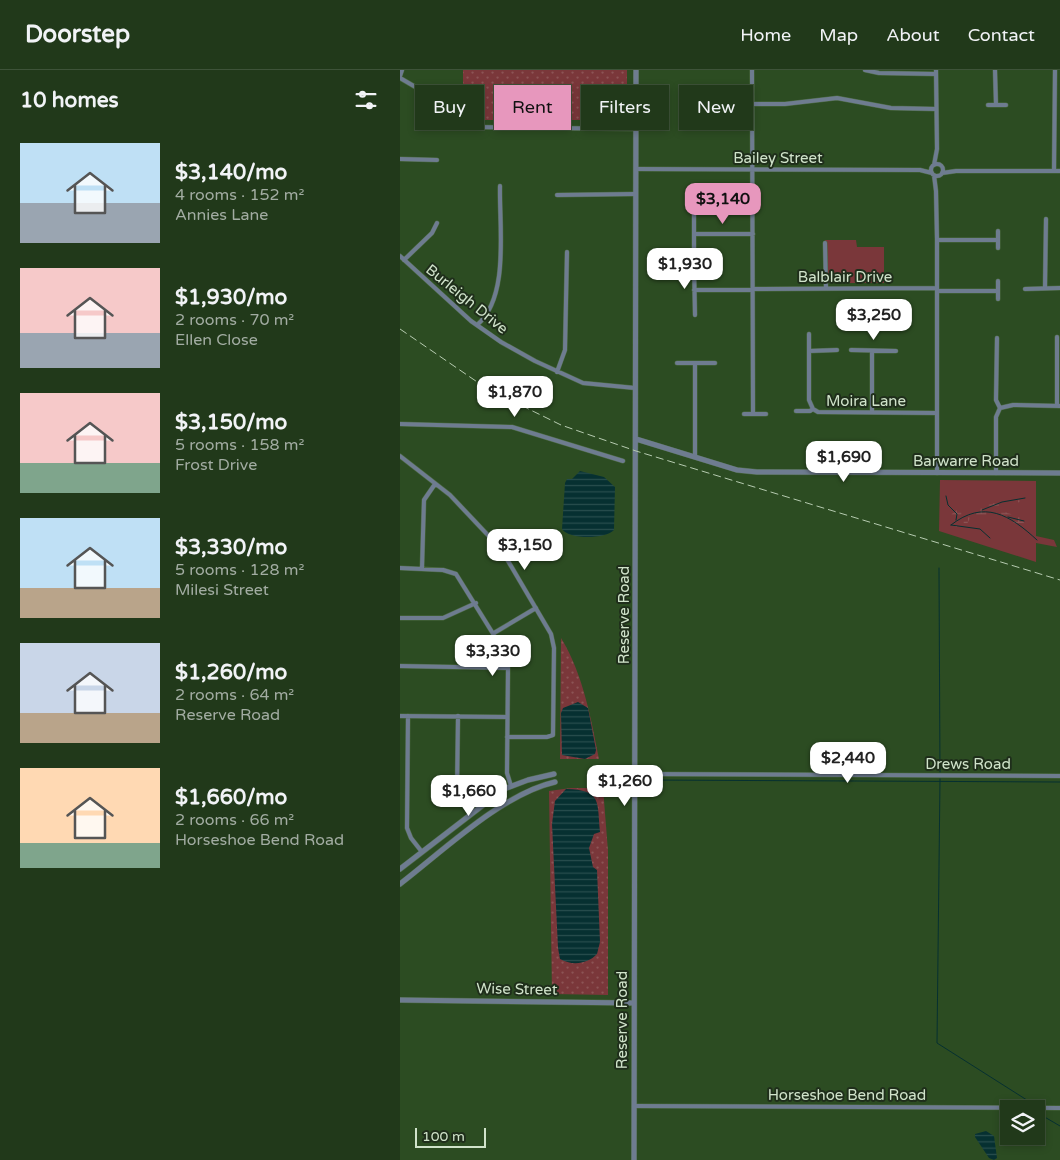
<!DOCTYPE html>
<html lang="en">
<head>
<meta charset="utf-8">
<style>
  :root { --surface:#21391a; --page:#2d4427; --text:#f1f3f6; --muted:#a2aca2; --line:#3e5339; --accent:#e797bd }
  body { margin:0; font-family:"Varela Round",sans-serif; background:var(--page); color:var(--text); height:100vh; display:flex; flex-direction:column; font-size:19px; white-space:nowrap }
  * { box-sizing:border-box; margin:0 }
  p { font-size:16px; color:var(--muted) }
  .icon { flex:none; width:28px; height:28px; fill:none; stroke:currentColor; stroke-width:2; stroke-linecap:round; stroke-linejoin:round }
  .map { position:relative; flex:1; overflow:hidden }
  .details { display:flex; flex-direction:column; background:var(--surface); width:400px }
  .details>* { flex:none }
  .hud { position:absolute; left:15px; top:15px; width:475px; height:45px; display:flex; gap:10px }
  .buttons { position:absolute; left:600px; top:1030px; display:grid; gap:10px }
  .buttons a { display:grid; place-items:center; width:45px; height:45px; border-radius:0px; background:var(--surface); box-shadow:0 2px 8px #0003,0 0 0 1px var(--line); font-size:25px }
  .scale { position:absolute; left:15px; bottom:12px; width:71px; box-sizing:border-box; padding-left:5px; border:2px solid #d0e3ca; border-top:0; font-size:14px; line-height:18px; white-space:nowrap; color:#d0e3ca; -webkit-text-stroke:4px #1f2e1b; paint-order:stroke }
  .price { position:absolute; translate:-50% -42px; padding:0 11px; border-radius:10px; background:#fff; color:#222; font-size:16px; line-height:32px; filter:drop-shadow(0 1px 2px #0008) }
  .price::after { content:''; position:absolute; left:50%; top:30px; width:15px; height:11px; margin-left:-8px; background:inherit; clip-path:polygon(0 0,100% 0,50% 100%) }
  .price.on { background:var(--accent); color:#111 }
  ul { padding:0; list-style:none }
  li { display:flex; align-items:center; gap:15px; height:125px; padding:0 20px }
  li span { display:grid; place-items:center; flex:none; width:140px; height:100px; border-radius:0px; color:#555 }
  li>.icon { margin-inline-start:auto }
  span .icon { width:60px; height:60px; fill:#fffc; stroke-width:1 }
  li b { font-size:21px }
  h2 { display:flex; justify-content:space-between; align-items:center; height:60px; padding:0 20px; font-size:21px }
  .chip { padding:0 18px; border-radius:0px; background:var(--surface); box-shadow:0 2px 8px #0003,0 0 0 1px var(--line); font-size:18px; line-height:45px }
  .chip.on { background:var(--accent); color:#111 }
  header { display:flex; align-items:center; gap:30px; box-sizing:border-box; height:70px; padding:0 25px; background:var(--surface); border-bottom:1px solid var(--line) }
  header strong { font-size:24px }
  nav { display:flex; gap:28px; margin-inline-start:auto; font-size:18px }
  main { display:flex; flex:1; min-height:0 }
  .map>svg:first-child { display:block }
  .grass { fill:#7a373a }
  .wetland { fill:url(#wetland-marsh) }
  .park { fill:url(#park-dots) }
  .water { fill:url(#water-rules) }
  .lines { fill:none; stroke-linecap:round; stroke-linejoin:round }
  .stream { stroke:#063031; stroke-width:1 }
  .minor-casing { stroke:#4d6a44; stroke-width:5 }
  .tertiary-casing { stroke:#4d6a44; stroke-width:6 }
  .minor { stroke:#6e7c90; stroke-width:4 }
  .tertiary { stroke:#6e7c90; stroke-width:5 }
  .rail { stroke:#b6cbb0; stroke-width:1; stroke-dasharray:8 4; stroke-linecap:butt }
  .labels { text-anchor:middle; stroke-width:4; stroke-linejoin:round; paint-order:stroke }
  .street-label { font-size:15px; fill:#d0e3ca; stroke:#1f2e1b }
</style>
</head>
<body>
<header>
<strong>Doorstep</strong>
<nav><a>Home</a><a>Map</a><a>About</a><a>Contact</a></nav>
</header>
<main>
<section class="details">
<h2>10 homes<svg class="icon" aria-label="filters" viewBox="0 0 24 24"><path d="M4 7h16M4 17h16"/><circle cx="9" cy="7" r="2"/><circle cx="15" cy="17" r="2"/></svg></h2>
<ul>
<li><span style="background:linear-gradient(#bfe0f5 60%,#9aa5b1 0)"><svg class="icon" aria-label="home" viewBox="0 0 24 24"><path d="M3 11l9-7 9 7M6 9v11h12V9"/></svg></span><div><b>$3,140/mo</b><p>4 rooms · 152 m²</p><p>Annies Lane</p></div></li>
<li><span style="background:linear-gradient(#f6c9c9 65%,#9aa5b1 0)"><svg class="icon" aria-label="home" viewBox="0 0 24 24"><path d="M3 11l9-7 9 7M6 9v11h12V9"/></svg></span><div><b>$1,930/mo</b><p>2 rooms · 70 m²</p><p>Ellen Close</p></div></li>
<li><span style="background:linear-gradient(#f6c9c9 70%,#7fa58c 0)"><svg class="icon" aria-label="home" viewBox="0 0 24 24"><path d="M3 11l9-7 9 7M6 9v11h12V9"/></svg></span><div><b>$3,150/mo</b><p>5 rooms · 158 m²</p><p>Frost Drive</p></div></li>
<li><span style="background:linear-gradient(#bfe0f5 70%,#b9a48a 0)"><svg class="icon" aria-label="home" viewBox="0 0 24 24"><path d="M3 11l9-7 9 7M6 9v11h12V9"/></svg></span><div><b>$3,330/mo</b><p>5 rooms · 128 m²</p><p>Milesi Street</p></div></li>
<li><span style="background:linear-gradient(#c9d6e8 70%,#b9a48a 0)"><svg class="icon" aria-label="home" viewBox="0 0 24 24"><path d="M3 11l9-7 9 7M6 9v11h12V9"/></svg></span><div><b>$1,260/mo</b><p>2 rooms · 64 m²</p><p>Reserve Road</p></div></li>
<li><span style="background:linear-gradient(#ffd9b3 75%,#7fa58c 0)"><svg class="icon" aria-label="home" viewBox="0 0 24 24"><path d="M3 11l9-7 9 7M6 9v11h12V9"/></svg></span><div><b>$1,660/mo</b><p>2 rooms · 66 m²</p><p>Horseshoe Bend Road</p></div></li>
</ul>
</section>
<div class="map">
<svg width="660" height="1090" viewBox="0 0 660 1090">
  <defs>
    <pattern id="wetland-marsh" width="20" height="14" patternUnits="userSpaceOnUse" patternTransform="scale(1.25)"><rect width="20" height="14" fill="#7a373a"/><path d="M1 5h8M5 5V1M11 12h8M15 12V8" fill="none" stroke="#8c5455"/></pattern>
    <pattern id="park-dots" width="8" height="8" patternUnits="userSpaceOnUse" patternTransform="scale(1.25)"><rect width="8" height="8" fill="#7a373a"/><path d="M2 2h.1M6 6h.1" fill="none" stroke="#8c5455" stroke-width="1.8" stroke-linecap="round"/></pattern>
    <pattern id="water-rules" width="6" height="5" patternUnits="userSpaceOnUse" patternTransform="scale(1.25)"><rect width="6" height="5" fill="#063031"/><path d="M0 2.5h6" fill="none" stroke="#294e4e"/></pattern>
  </defs>
  <rect width="100%" height="100%" fill="#2c4c22"/>
  <path class="grass" d="M425,170H456L457,177H484V213H426Z
    M540,410L636,411V466L654,470L657,477L636,473V492L539,461Z"/>
  <path class="wetland" d="M618,425L625,426L627,430L595,439L624,448L628,454L623,461C601,458 601,438 570,448L565,458L550,456V446C560,435 569,438 583,436C595,434 607,428 618,425Z"/>
  <path class="park" d="M63,0H227V50H63Z
    M161,568C183,604 191,648 199,689H160Z
    M171,718H203L208,781V925L152,924L149,721Z"/>
  <path class="water" d="M180,401L204,407L215,417L214,460C206,469 169,470 162,459L165,413L167,409H172Z
    M178,632L188,638L196,680L195,684L185,689L162,685L161,643L163,638Z
    M166,719C202,720 197,731 200,762L194,764L189,778L193,797L197,800L200,872L197,884C188,894 172,896 160,889L158,878L152,754L155,731Z
    M586,1061L594,1066L597,1088L594,1090L589,1088L575,1067V1064Z"/>
  <g class="lines">
    <path class="stream" d="M546,426L548,435L557,444L556,450
      M582,440L602,432L625,428
      M608,447L624,451
      M551,455C584,429 610,445 637,470
      M551,455L580,459L590,468
      M539,498L540,702
      M540,709L537,973L630,1032
      M238,711L245,710L660,712
      M636,1042L660,1056"/>
    <g class="minor-casing">
      <path id="minor" d="M352,0L353,344
        M465,0L479,3L536,4
        M595,0L596,35
        M0,6L2,0
        M0,8L36,29
        M292,34H385L437,28L491,38L536,39
        M588,35H606
        M71,57L236,59
        M0,89L37,90
        M531 100a6 6 0 1 1 12 0a6 6 0 1 1-12 0Z
        M534,95L537,79L536,0
        M236,99L520,100L532,103
        M654,101L655,0
        M542,103L556,101H660
        M534,105L536,121L537,170V403
        M157,125L235,124
        M294,139V185
        M294,164H353
        M537,170H598
        M425,173L426,219
        M598,178V161
        M0,186L71,251L101,272L135,291L183,313L235,318
        M4,190L32,163L37,153
        M294,195L295,245
        M645,218L646,149
        M353,219L537,218
        M625,219L660,218
        M294,220H353
        M537,221H598
        M598,229V211
        M77,255C110,227 99,156 100,116
        M409,264V330L413,339
        M597,268L596,330L600,338
        M451,280L496,281
        M409,281L437,280
        M277,293H315
        M157,302L165,280L167,182
        M657,336V267
        M396,341H410L413,339L418,342L537,343
        M472,342V281
        M344,344H366
        M0,354L112,357L223,391
        M0,386L50,425L101,479L151,564L154,578L153,665L147,667H107
        M295,387V293
        M596,403V347L600,338L613,335L660,336
        M0,498L43,500L56,504L105,583L108,598L107,703L111,716
        M22,498L24,430L35,414
        M0,548H43L76,533
        M94,563L136,538
        M0,596L108,598
        M0,646L107,647
        M8,646L7,758L11,768L22,782
        M58,646L57,721L59,729L71,744
        M236,704L660,706
        M234,1036L660,1038"/>
    </g>
    <g class="tertiary-casing">
      <path id="tertiary" d="M236,369L337,400L357,402L660,403
        M0,799L104,719L128,710L154,704
        M0,814C43,781 102,724 155,712
        M0,930L234,933
        M234,1090L236,0"/>
    </g>
    <use href="#minor" class="minor"/>
    <use href="#tertiary" class="tertiary"/>
    <path class="rail" d="M0,259L86,318L161,355L236,381L660,510"/>
  </g>
  <g class="labels">
    <g class="street-label">
      <text x="378" y="93">Bailey Street</text>
      <text x="445" y="212">Balblair Drive</text>
      <text transform="translate(67 229) rotate(39)" y="5">Burleigh Drive</text>
      <text x="466" y="336">Moira Lane</text>
      <text x="566" y="396">Barwarre Road</text>
      <text transform="translate(224 545) rotate(-90)" y="5">Reserve Road</text>
      <text x="568" y="699">Drews Road</text>
      <text transform="translate(117 919) rotate(1)" y="5">Wise Street</text>
      <text transform="translate(222 950) rotate(-90)" y="5">Reserve Road</text>
      <text x="447" y="1030">Horseshoe Bend Road</text>
    </g>
  </g>
</svg>
<div class="buttons">
<a><svg class="icon" aria-label="layers" viewBox="0 0 24 24"><path d="M12 4l9 5-9 5-9-5zM3 14l9 5 9-5"/></svg></a>
</div>
<div class="scale">100 m</div>
<b class="price on" style="left:323px;top:155px">$3,140</b>
<b class="price" style="left:285px;top:220px">$1,930</b>
<b class="price" style="left:474px;top:271px">$3,250</b>
<b class="price" style="left:115px;top:348px">$1,870</b>
<b class="price" style="left:444px;top:413px">$1,690</b>
<b class="price" style="left:125px;top:501px">$3,150</b>
<b class="price" style="left:93px;top:607px">$3,330</b>
<b class="price" style="left:448px;top:714px">$2,440</b>
<b class="price" style="left:225px;top:737px">$1,260</b>
<b class="price" style="left:69px;top:747px">$1,660</b>
<div class="hud">
<a class="chip">Buy</a>
<a class="chip on">Rent</a>
<a class="chip">Filters</a>
<a class="chip">New</a>
</div>
</div>
</main>
</body>
</html>
